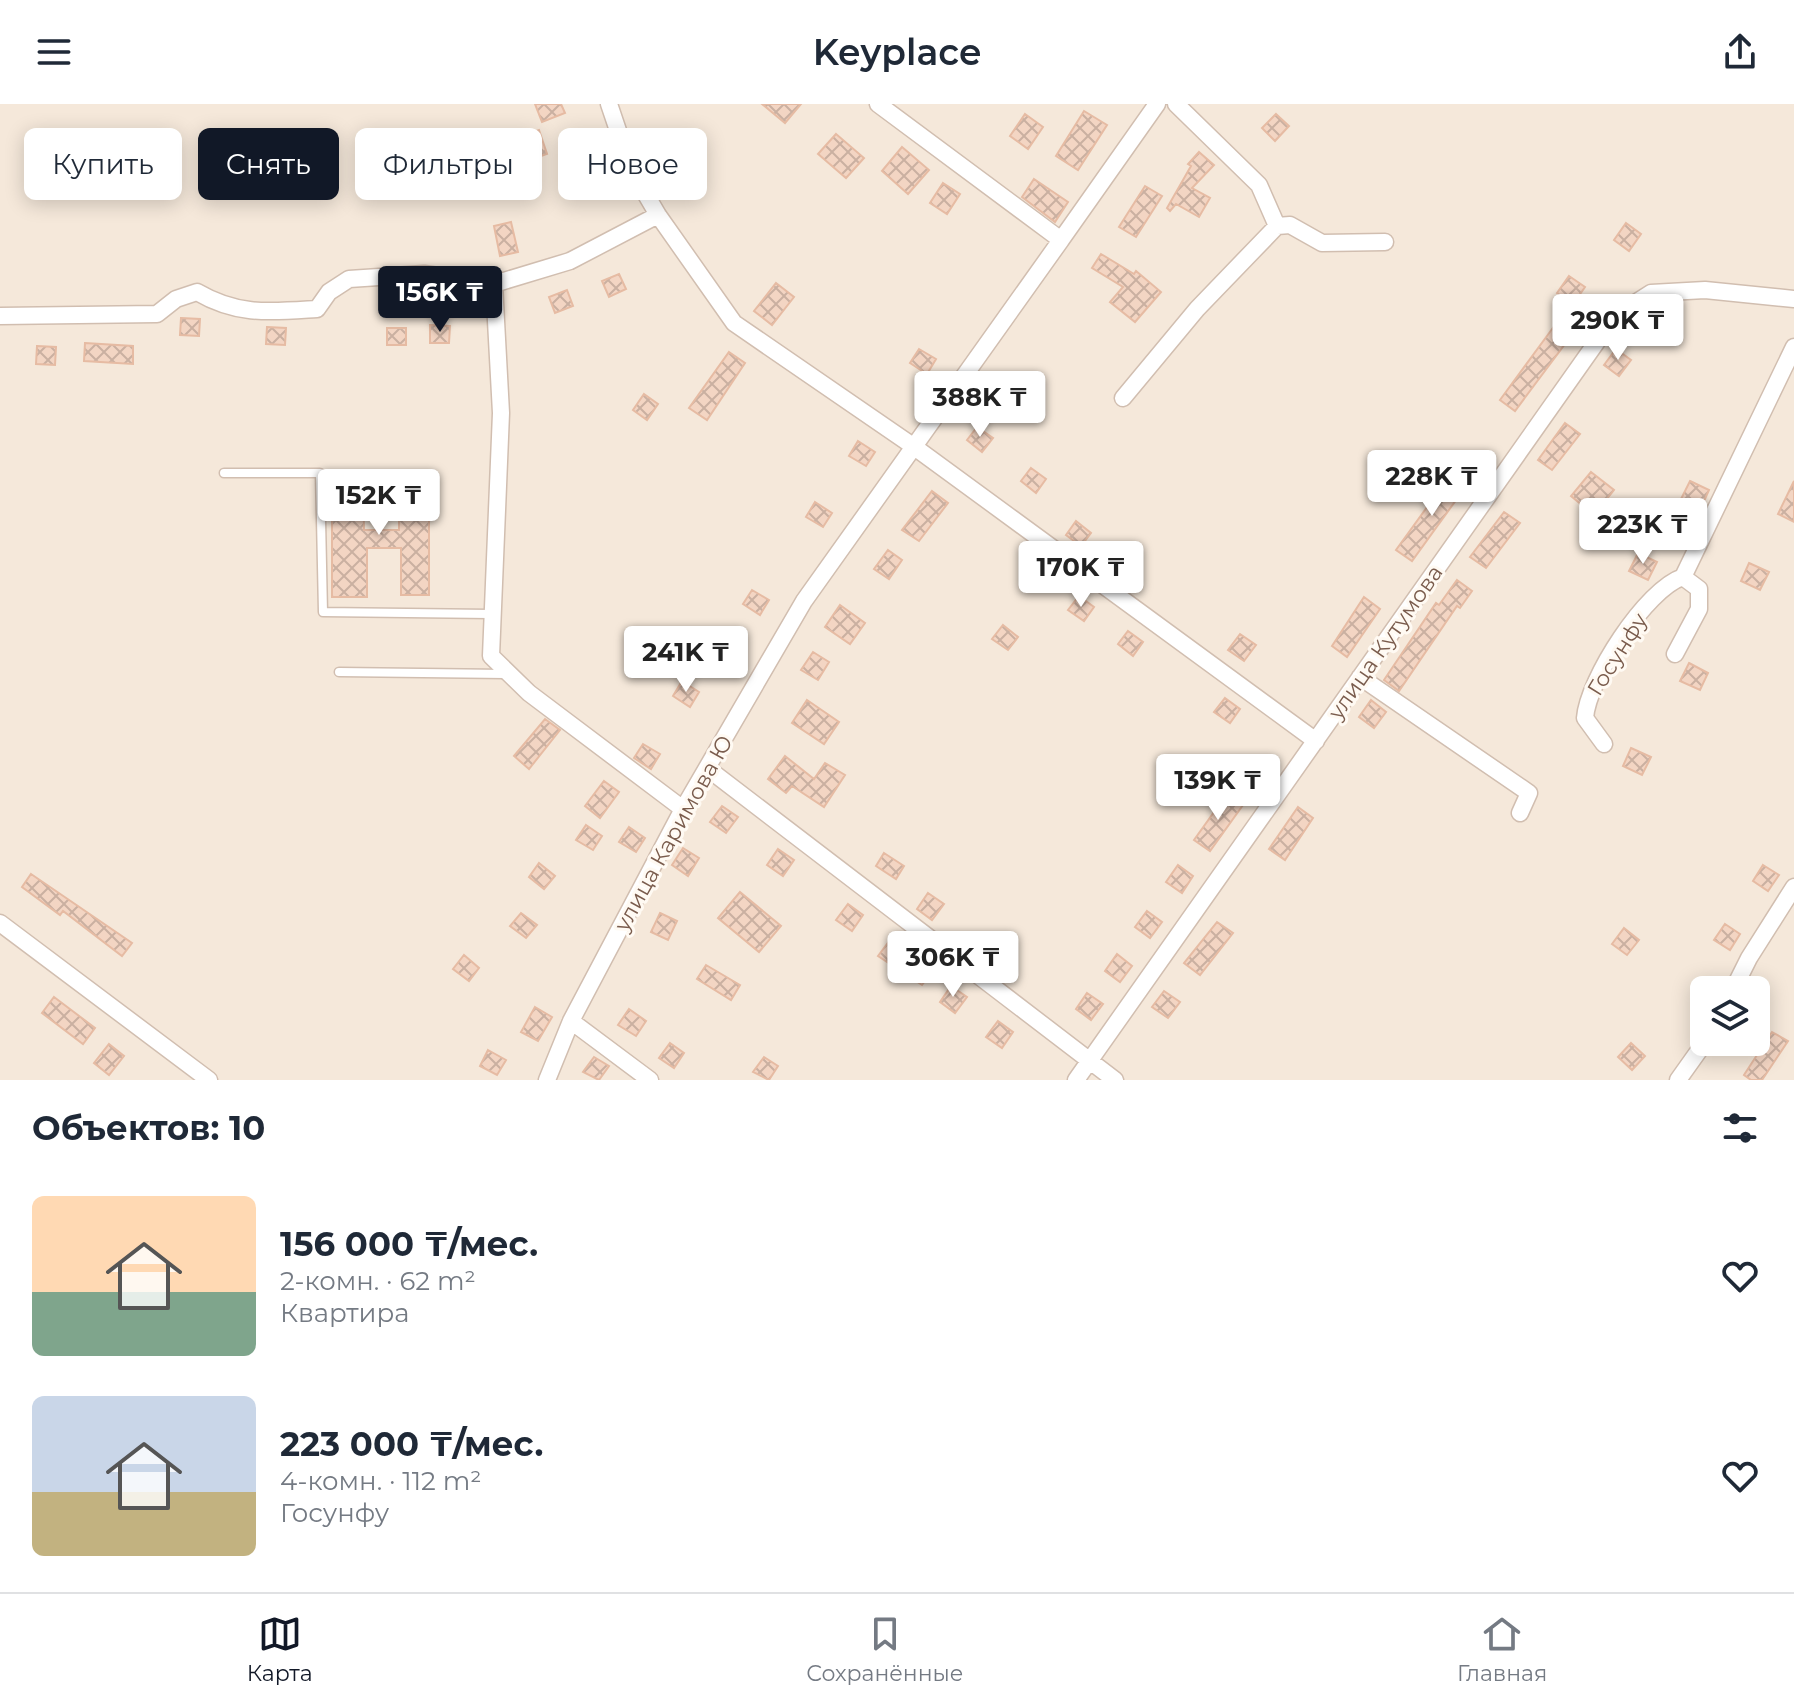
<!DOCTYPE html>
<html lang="ru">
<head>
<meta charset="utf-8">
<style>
  :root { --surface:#fff; --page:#f2f2f3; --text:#1f2937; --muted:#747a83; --line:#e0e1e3; --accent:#111827 }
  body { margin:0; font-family:Montserrat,sans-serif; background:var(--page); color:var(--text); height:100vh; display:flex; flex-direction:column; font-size:30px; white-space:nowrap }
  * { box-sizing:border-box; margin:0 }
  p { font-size:26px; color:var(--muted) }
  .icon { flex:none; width:44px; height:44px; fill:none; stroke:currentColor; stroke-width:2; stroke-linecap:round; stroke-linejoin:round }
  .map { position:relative; height:976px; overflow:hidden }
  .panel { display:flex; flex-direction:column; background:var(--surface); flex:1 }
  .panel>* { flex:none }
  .guide { position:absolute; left:24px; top:24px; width:800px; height:72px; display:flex; gap:16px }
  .fabs { position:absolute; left:1690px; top:872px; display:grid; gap:16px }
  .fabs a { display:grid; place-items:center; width:80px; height:80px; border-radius:12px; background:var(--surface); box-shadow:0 4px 20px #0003; font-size:40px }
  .price { position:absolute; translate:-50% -68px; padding:0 18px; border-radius:8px; background:#fff; color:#222; font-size:26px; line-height:52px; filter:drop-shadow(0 2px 4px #0008) }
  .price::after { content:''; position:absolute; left:50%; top:48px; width:24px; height:18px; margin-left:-12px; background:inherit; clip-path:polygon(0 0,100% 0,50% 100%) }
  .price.active { background:var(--accent); color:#fff }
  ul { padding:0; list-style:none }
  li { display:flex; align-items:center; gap:24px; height:200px; padding:0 32px }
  li span { display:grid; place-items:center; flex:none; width:224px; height:160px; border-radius:12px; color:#555 }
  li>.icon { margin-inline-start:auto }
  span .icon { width:96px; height:96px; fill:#fffc; stroke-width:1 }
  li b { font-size:34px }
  h2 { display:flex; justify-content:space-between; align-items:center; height:96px; padding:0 32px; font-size:34px }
  .chip { padding:0 28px; border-radius:12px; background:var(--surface); box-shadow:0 4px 20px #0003; font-size:28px; line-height:72px }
  .chip.active { background:var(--accent); color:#fff }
  header { display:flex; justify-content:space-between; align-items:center; height:104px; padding:0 32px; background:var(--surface); font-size:36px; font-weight:600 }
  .menu { display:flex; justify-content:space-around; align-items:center; height:112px; border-top:2px solid var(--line); background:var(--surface); font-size:22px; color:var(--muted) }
  .menu a { display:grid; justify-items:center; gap:4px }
  .menu .active { color:var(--accent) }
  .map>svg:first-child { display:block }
  .residential { fill:#f5e8da; fill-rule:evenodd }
  .building { fill:url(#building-cross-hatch); stroke:#e6bba3; stroke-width:2 }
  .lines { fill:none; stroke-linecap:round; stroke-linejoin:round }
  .service-casing { stroke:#d1beb0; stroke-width:11 }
  .minor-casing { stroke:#d1beb0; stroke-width:19 }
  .service { stroke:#fff; stroke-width:8 }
  .minor { stroke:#fff; stroke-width:16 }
  .labels { text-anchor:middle; stroke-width:6; stroke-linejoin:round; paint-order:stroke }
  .street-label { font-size:22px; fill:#7a5c4d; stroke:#fffaf3 }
</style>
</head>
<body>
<header><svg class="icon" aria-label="menu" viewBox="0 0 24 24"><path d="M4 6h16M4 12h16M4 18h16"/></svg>Keyplace<svg class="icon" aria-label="share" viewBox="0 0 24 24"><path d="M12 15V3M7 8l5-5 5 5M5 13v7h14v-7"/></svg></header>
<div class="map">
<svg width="1794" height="976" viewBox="0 0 1794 976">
  <defs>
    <pattern id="building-cross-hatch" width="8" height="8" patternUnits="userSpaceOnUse" patternTransform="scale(2)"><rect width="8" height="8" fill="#f3d5c3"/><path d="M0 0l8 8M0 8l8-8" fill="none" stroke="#cab0a1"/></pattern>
  </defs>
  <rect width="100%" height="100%" fill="#fdf6ec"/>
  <path class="residential" d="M0,0H1794V976H0ZM1704,886H1756V938H1704Z"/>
  <path class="building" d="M535,0H561L565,9L542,18Z
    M762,0H801L785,19Z
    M1084,7L1107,21L1078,66L1056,52Z
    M1025,10L1043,23L1028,45L1010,32Z
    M1276,10L1289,22L1275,37L1262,24Z
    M539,26L547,50L516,61L508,37Z
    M591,28L602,49L582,60L570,39Z
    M836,30L864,54L846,74L818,50Z
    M902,43L929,66L908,90L882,67Z
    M1199,48L1214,61L1192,84L1210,94L1199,113L1176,100L1170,107L1167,104L1191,62L1188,60Z
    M1034,75L1068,98L1055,118L1022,93Z
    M943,79L960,90L947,110L930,99Z
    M1145,82L1162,92L1136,133L1119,123Z
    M511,118L518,148L500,152L494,122Z
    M1626,119L1641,130L1629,147L1614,136Z
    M1101,150L1134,170L1136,167L1161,188L1135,218L1110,198L1123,183L1092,164Z
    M619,170L626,185L609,193L602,177Z
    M1569,172L1585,183L1573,200L1557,189Z
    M776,179L794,193L772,221L754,207Z
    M567,186L573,202L555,209L549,193Z
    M1664,199L1680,211L1668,227L1652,216Z
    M181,214L200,215L199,232L180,231Z
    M430,221L450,222L449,239H430Z
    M1555,221L1571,232L1515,307L1500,296Z
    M267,223L286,224L285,241L266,240Z
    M387,224H406V241H387Z
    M85,239L133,242V260L84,257Z
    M37,242L56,243L55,261L36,260Z
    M919,245L936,255L927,270L910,259Z
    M1616,245L1631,256L1619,272L1604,261Z
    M729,248L745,259L707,316L689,304Z
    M1014,269L1031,280L1022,294L1005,283Z
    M644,290L658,300L647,316L633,306Z
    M1565,319L1580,330L1552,366L1538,356Z
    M977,323L993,334L982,348L967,336Z
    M858,337L875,348L866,362L849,352Z
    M1031,364L1046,375L1036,389L1021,377Z
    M1591,368L1614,386L1594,411L1571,392Z
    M1451,370L1467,381L1412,457L1396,446Z
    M332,373H363L364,426H399V374H429V491H401V444H367V493H332Z
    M1690,377L1709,386L1701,404L1681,395Z
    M1794,377V418L1778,410Z
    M932,387L948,399L919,437L902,426Z
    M815,398L832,409L823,423L806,413Z
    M1504,408L1520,419L1486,464L1470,453Z
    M1076,417L1091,429L1081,442L1066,431Z
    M888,446L902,456L889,475L874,465Z
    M1638,449L1657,458L1648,476L1629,467Z
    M1126,455L1141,467L1131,481L1116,469Z
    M1749,459L1769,468L1760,486L1741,477Z
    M1457,476L1472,487L1460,504L1457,502L1399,587L1384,576L1436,499L1439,501Z
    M752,486L769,496L760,511L743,500Z
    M1079,492L1094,503L1084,517L1068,506Z
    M1364,493L1380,505L1347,553L1332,542Z
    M840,501L865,519L850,540L825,523Z
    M1003,521L1018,533L1008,546L992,535Z
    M1128,527L1143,538L1133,552L1118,540Z
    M1240,530L1256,541L1244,557L1228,546Z
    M714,537L731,548L722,563L705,552Z
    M813,548L829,558L818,576L801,566Z
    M1689,559L1708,569L1700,586L1680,577Z
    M682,577L699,588L690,603L673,592Z
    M1225,594L1240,605L1230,619L1214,608Z
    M807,596L839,618L824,640L792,619Z
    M1371,596L1386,608L1374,624L1359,613Z
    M545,615L560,626L529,665L514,652Z
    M643,640L660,650L651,665L634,654Z
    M1631,644L1651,653L1642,671L1623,662Z
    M785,652L814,675L825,659L845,671L824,703L792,682L786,689L768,675Z
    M604,677L619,688L600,714L585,702Z
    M1227,690L1243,701L1210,747L1194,736Z
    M722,702L738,713L726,729L710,718Z
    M1298,703L1313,714L1285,756L1269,745Z
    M586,721L602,732L593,746L576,736Z
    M629,723L645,734L636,748L619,738Z
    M683,744L699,754L688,772L672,761Z
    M778,745L794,756L783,772L767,761Z
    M884,749L904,762L896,775L876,762Z
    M539,759L555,772L544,785L529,773Z
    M1178,761L1193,772L1182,789L1166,778Z
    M1763,761L1779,771L1768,787L1753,777Z
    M31,770L132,839L122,852L63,807L60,811L22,783Z
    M740,788L781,822L759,848L718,814Z
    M928,789L944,800L932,816L917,805Z
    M848,800L863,811L852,827L836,816Z
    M1147,807L1162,818L1150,834L1135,823Z
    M521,809L537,821L526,834L510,822Z
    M660,809L677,817L668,836L651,828Z
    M1217,818L1233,829L1200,871L1184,859Z
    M1725,820L1740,830L1730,846L1714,836Z
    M1624,824L1639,836L1627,851L1612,840Z
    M890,836L934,865L922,881L878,852Z
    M1117,850L1132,862L1120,878L1105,867Z
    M464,851L479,864L469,877L453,865Z
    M706,861L740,881L731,896L697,875Z
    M951,882L967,893L955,909L940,898Z
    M1164,887L1180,898L1168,914L1152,903Z
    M1087,889L1103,900L1091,916L1076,905Z
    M54,893L95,924L83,940L42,909Z
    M535,903L552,913L538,937L521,928Z
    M629,905L646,917L636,932L618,921Z
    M998,917L1013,928L1002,944L986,933Z
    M1772,928L1788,937L1762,976H1751L1744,971Z
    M670,939L684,949L674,964L659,954Z
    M1631,939L1645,952L1632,966L1618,953Z
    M109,940L124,952L109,971L94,959Z
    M488,946L506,956L497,971L480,962Z
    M594,953L609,962L599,976L583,968Z
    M764,953L778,962L769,976L753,968Z"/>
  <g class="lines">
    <g class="service-casing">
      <path id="service" d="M224,369H320L323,508L491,510
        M339,568L506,570"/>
    </g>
    <g class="minor-casing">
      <path id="minor" d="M609,0L631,65L658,111L734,219L913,342L1316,637
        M878,0L1061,136L1157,0
        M1277,122L1290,121L1322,139L1385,138
        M494,180L501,309L491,552L529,589L683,705
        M0,212L157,210L176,195L197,188C238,212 270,208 317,205L329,188L349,175L424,170L494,180L570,157L658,111
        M1123,294L1197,205L1277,122L1259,81L1176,0
        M1675,550L1699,505V485L1683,473
        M1360,573L1529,689L1520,709
        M1604,640L1585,614C1588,575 1646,485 1683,473L1794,243
        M707,664L1115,976
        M0,819L209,976
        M1733,886L1749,854L1794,783
        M571,917L650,976
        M547,976L571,917L683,705L804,497L1061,136
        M1076,976L1615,212L1651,189L1705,186L1794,195
        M1678,976L1705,938"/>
    </g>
    <use href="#service" class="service"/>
    <use href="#minor" class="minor"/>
  </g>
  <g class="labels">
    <g class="street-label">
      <text transform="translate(1385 538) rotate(-55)" y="8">улица Кутумова</text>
      <text transform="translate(1617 550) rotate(-58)" y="8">Госунфу</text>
      <text transform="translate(673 729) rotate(-61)" y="8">улица Каримова Ю</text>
    </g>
  </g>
</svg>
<div class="fabs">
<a><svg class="icon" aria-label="layers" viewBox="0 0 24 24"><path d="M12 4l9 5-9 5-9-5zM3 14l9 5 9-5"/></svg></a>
</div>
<b class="price active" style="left:440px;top:230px">156K ₸</b>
<b class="price" style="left:1618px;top:258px">290K ₸</b>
<b class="price" style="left:980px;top:335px">388K ₸</b>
<b class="price" style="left:1432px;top:414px">228K ₸</b>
<b class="price" style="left:379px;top:433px">152K ₸</b>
<b class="price" style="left:1643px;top:462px">223K ₸</b>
<b class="price" style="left:1081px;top:505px">170K ₸</b>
<b class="price" style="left:686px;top:590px">241K ₸</b>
<b class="price" style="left:1218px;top:718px">139K ₸</b>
<b class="price" style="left:953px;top:895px">306K ₸</b>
<div class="guide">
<a class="chip">Купить</a>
<a class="chip active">Снять</a>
<a class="chip">Фильтры</a>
<a class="chip">Новое</a>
</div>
</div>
<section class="panel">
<h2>Объектов: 10<svg class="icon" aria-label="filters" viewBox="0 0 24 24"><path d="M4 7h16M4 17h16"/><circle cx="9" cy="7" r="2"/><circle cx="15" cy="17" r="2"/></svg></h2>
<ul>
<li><span style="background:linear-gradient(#ffd9b3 60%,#7fa58c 0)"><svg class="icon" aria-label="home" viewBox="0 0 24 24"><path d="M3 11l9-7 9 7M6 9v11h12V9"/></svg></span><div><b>156 000 ₸/мес.</b><p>2-комн. · 62 m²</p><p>Квартира</p></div><svg class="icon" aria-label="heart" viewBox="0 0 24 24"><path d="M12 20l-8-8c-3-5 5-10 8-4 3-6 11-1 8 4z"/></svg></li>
<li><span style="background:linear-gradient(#c9d6e8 60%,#c2b280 0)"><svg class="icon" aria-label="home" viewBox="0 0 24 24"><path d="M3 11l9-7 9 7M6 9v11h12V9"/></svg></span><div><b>223 000 ₸/мес.</b><p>4-комн. · 112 m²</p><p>Госунфу</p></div><svg class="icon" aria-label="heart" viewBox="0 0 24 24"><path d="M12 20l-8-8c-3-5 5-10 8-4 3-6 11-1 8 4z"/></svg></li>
</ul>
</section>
<nav class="menu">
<a class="active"><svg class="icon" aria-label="map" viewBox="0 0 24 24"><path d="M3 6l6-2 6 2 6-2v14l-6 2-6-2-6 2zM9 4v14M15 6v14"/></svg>Карта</a>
<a><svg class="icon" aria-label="saved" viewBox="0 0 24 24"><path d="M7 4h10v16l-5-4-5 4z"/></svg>Сохранённые</a>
<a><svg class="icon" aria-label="home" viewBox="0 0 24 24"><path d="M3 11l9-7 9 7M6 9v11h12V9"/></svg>Главная</a>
</nav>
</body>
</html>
